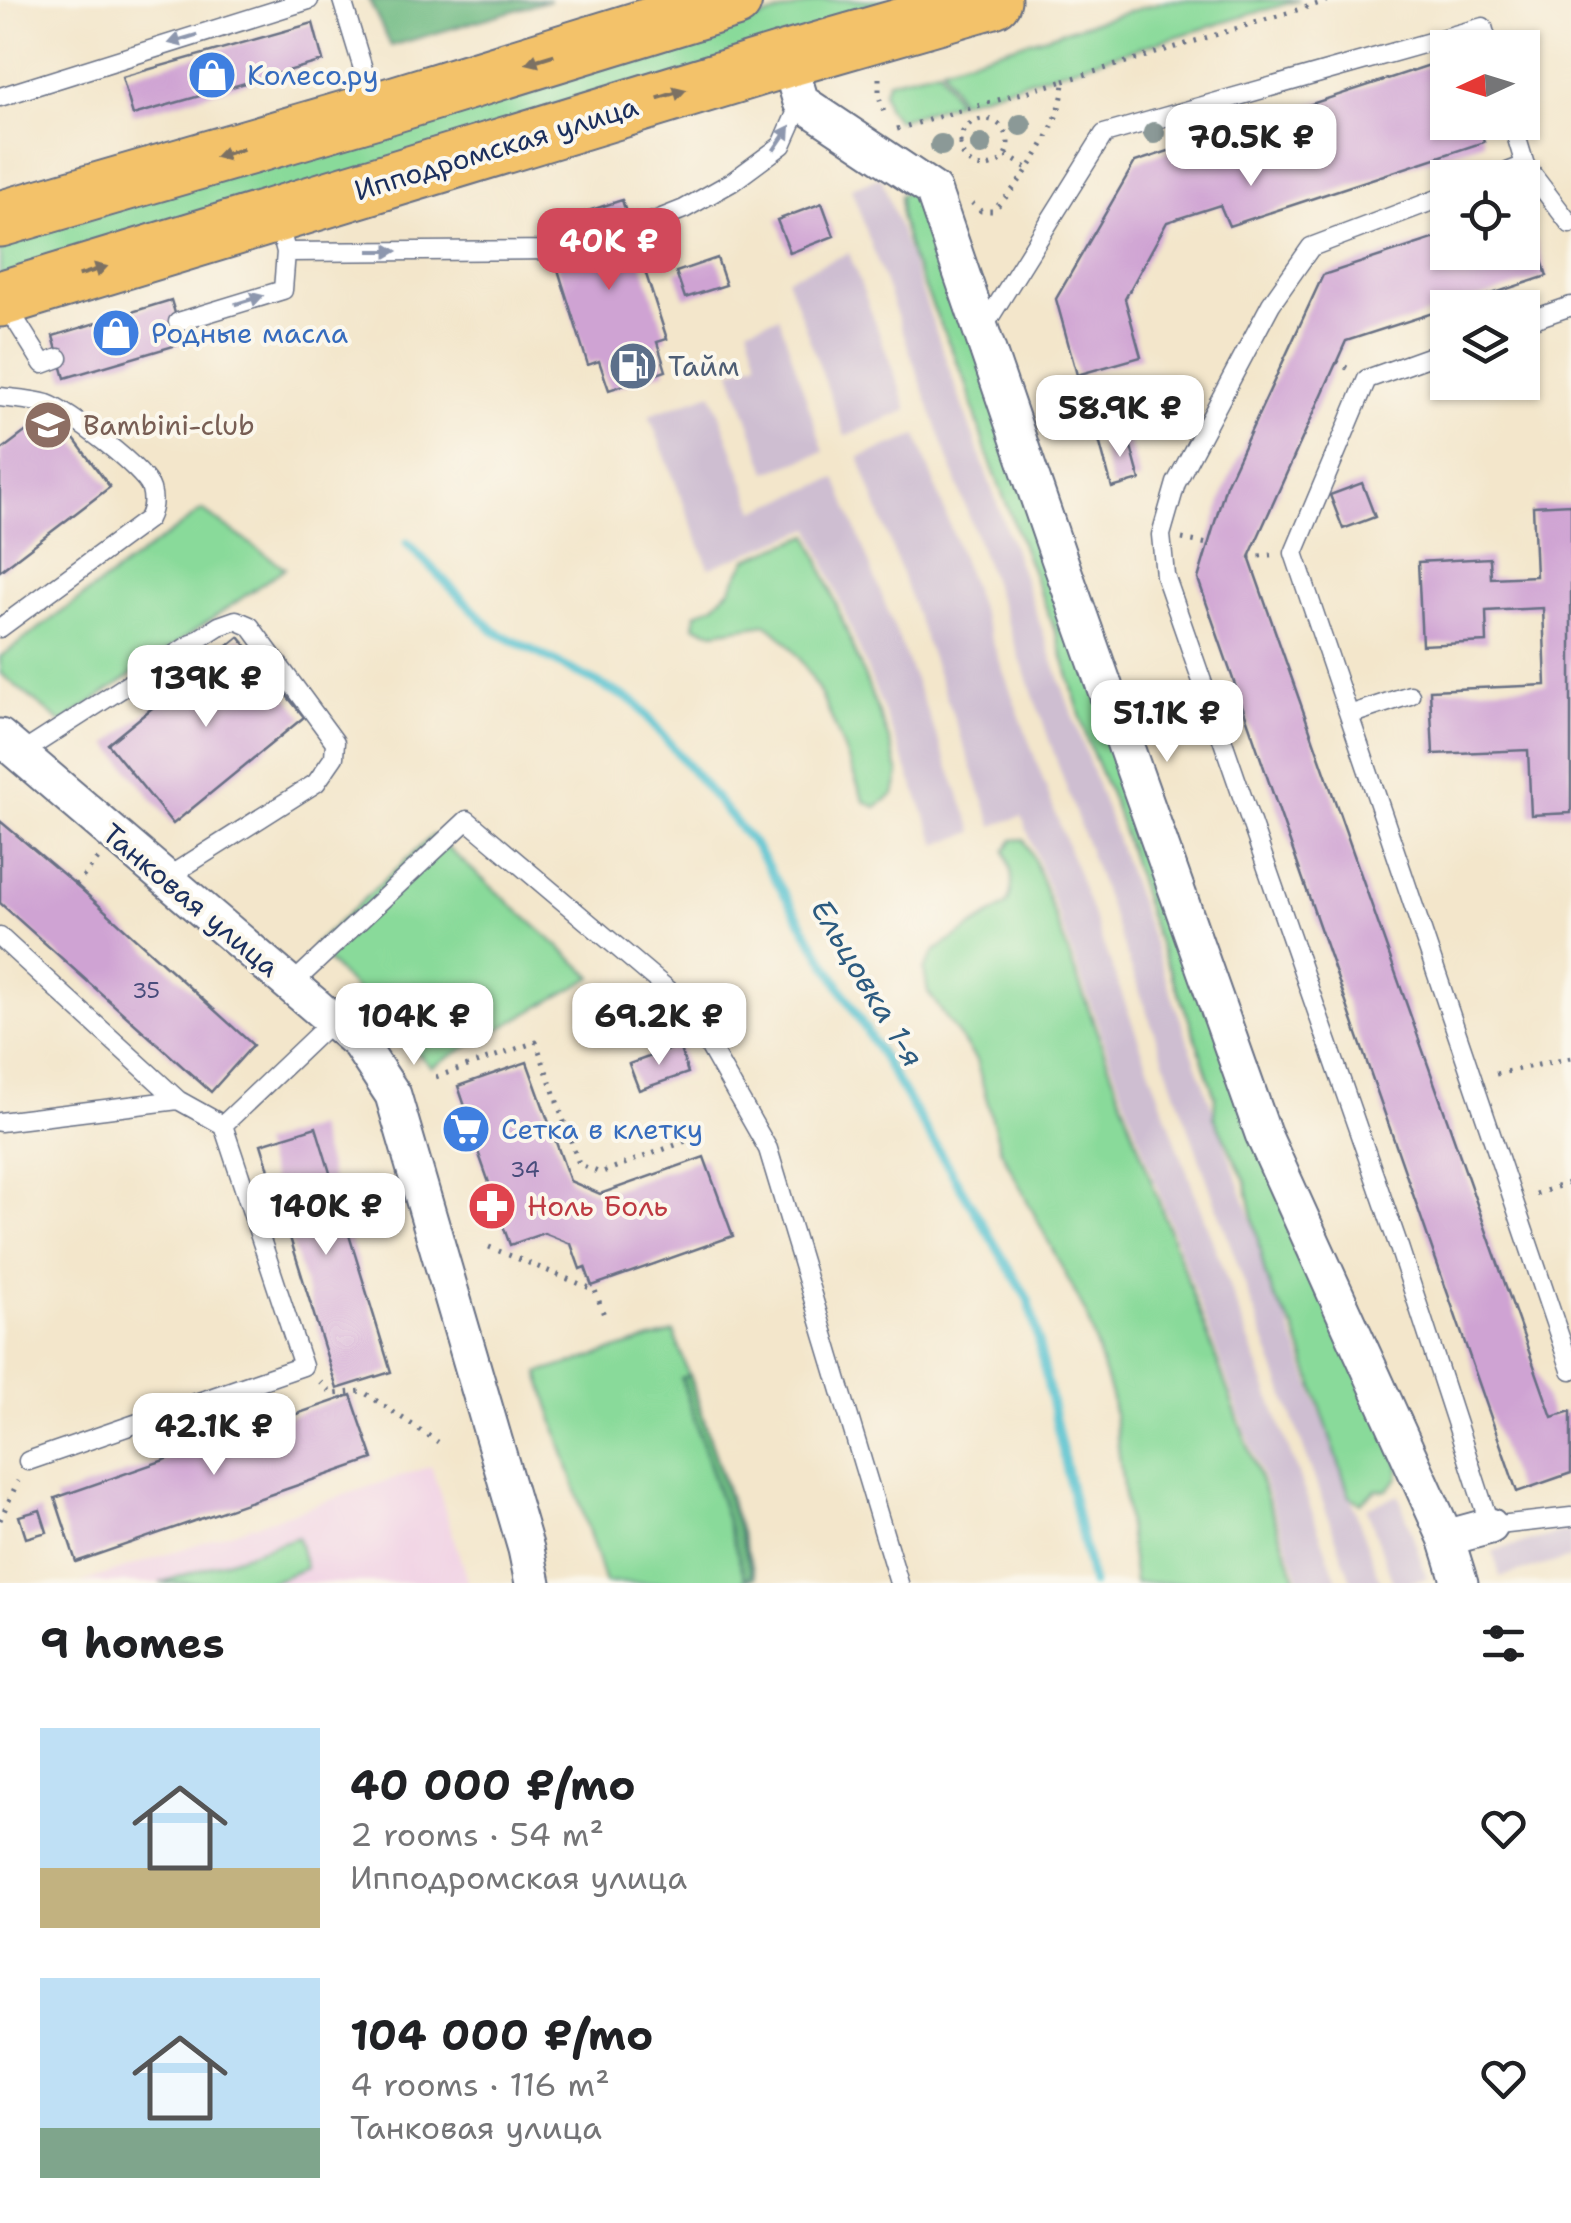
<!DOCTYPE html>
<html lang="en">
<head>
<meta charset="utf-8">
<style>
  :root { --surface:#fff; --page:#f6f6f6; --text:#202124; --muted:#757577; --accent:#d1495b }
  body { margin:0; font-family:"Shantell Sans",sans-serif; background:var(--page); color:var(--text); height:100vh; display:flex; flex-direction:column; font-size:38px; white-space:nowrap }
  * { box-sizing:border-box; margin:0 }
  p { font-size:32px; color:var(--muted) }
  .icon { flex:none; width:55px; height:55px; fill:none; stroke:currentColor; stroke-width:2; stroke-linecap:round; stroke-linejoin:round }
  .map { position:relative; height:1583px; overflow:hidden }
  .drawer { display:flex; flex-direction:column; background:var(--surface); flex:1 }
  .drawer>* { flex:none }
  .needle { width:65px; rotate:266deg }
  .controls { position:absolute; left:1430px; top:30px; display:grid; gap:20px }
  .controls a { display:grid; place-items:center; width:110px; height:110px; border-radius:0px; background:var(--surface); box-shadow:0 2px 8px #0004; font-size:50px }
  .price { position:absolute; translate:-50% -85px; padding:0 22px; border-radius:20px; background:#fff; color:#222; font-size:32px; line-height:65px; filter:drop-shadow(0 2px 5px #0008) }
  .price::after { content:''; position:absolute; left:50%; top:60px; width:30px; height:22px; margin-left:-15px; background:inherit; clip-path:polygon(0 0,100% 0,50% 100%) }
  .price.current { background:var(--accent); color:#fff }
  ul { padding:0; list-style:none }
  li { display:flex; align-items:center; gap:30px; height:250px; padding:0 40px }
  li span { display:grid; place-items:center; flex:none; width:280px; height:200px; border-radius:0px; color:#555 }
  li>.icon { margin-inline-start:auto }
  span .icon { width:120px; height:120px; fill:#fffc; stroke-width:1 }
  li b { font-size:42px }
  h2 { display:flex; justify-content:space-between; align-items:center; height:120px; padding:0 40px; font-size:42px }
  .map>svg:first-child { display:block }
  .built { fill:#f0d0e4 }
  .industrial { fill:#cebed1 }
  .green { fill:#89da9a; stroke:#52847c; stroke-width:2.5 }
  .forest { fill:#6eba82; stroke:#447470; stroke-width:2.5 }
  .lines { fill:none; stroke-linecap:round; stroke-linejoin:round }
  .stream { stroke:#55c1cf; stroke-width:9 }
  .building { fill:#cfa3d3 }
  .service-casing { stroke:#676f84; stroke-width:21 }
  .minor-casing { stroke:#676f84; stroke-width:39 }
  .trunk-casing { stroke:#676f84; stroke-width:59 }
  .path { stroke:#676f84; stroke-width:5; stroke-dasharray:2.5 8; stroke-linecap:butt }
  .service { stroke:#fff; stroke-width:18 }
  .minor { stroke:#fff; stroke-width:35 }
  .trunk { stroke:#f3c26a; stroke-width:55 }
  .tree { fill:#8b9997 }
  .oneway { fill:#8d97ae }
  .oneway2 { fill:#7c7163 }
  .labels { text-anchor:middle; stroke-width:8; stroke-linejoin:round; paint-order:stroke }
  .number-label { font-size:22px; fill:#484c7b }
  .shop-label { font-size:28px; fill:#366cbe; stroke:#fbf7ec; text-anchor:start }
  .street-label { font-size:28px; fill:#1b2f5e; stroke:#fbf7ec }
  .service-label { font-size:28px; fill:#4e5e75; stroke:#fbf7ec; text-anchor:start }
  .education-label { font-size:28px; fill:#785e54; stroke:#fbf7ec; text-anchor:start }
  .health-label { font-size:28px; fill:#be3a42; stroke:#fbf7ec; text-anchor:start }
  .water-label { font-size:30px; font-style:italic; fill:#2c5b80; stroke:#fbf7ec }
</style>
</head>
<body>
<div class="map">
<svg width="1571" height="1583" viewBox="0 0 1571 1583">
  <rect width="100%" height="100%" fill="#fbf7ec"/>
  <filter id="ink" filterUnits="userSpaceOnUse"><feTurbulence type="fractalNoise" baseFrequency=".01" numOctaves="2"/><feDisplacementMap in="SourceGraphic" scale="20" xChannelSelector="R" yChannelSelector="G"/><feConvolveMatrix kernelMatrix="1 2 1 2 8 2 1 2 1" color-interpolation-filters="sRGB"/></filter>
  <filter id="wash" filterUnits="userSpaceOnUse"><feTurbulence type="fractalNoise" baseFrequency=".0048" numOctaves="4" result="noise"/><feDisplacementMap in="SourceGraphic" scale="40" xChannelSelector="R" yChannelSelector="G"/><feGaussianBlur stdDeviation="2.25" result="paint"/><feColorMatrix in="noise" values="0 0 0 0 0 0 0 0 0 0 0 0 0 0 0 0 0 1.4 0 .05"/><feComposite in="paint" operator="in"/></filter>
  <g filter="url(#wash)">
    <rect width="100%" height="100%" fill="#f3e6cb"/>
    <path class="built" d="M431,1466L468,1583H80Z"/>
    <path class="industrial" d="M881,177L1381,1583H1352L851,188Z
      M849,253L908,410L845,436L787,278Z
      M779,317L824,452L767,472L731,371L758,361L748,327Z
      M712,393L755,511L836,478L974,832L937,845L811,528L709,568L649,415Z
      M917,436L1338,1583H1301L1022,816L993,826L859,457Z
      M1399,1495L1427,1578L1411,1583H1393L1367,1508Z
      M1571,1530V1558L1500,1577L1493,1551Z"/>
    <path class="green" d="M822,0H949L0,282V243Z
      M1168,0H1299L960,101L942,67Z
      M939,69L957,102L897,120L887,108L883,92L888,81Z
      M915,188L931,240L952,281L1400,1466L1398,1478L1387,1490H1376L1360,1503L1350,1497L1295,1330L1274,1297L1265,1274L1246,1183L1214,1117L1215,1097L1192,1027L1154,931L1115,806L1088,742L1057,636L985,448L966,382L911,257L901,219L900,195Z
      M202,510L285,568L62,723L0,673V657Z
      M809,535L888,737L899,774L894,794L876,807L864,801C842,747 816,657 766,624L714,632L694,626L696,613L714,605L730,589L747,559Z
      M433,835L593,977L431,1067L313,946Z
      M1024,839L1035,862L1298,1583H1135L1112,1399L1086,1314L1000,1148L976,1060L928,992L924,970L935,951L1006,905C1016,887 1012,870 1005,851L1013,840Z
      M674,1332L756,1577L740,1583H605L539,1373Z
      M298,1537L306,1568L268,1583H160Z"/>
    <path class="forest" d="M369,0H550L391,46Z
      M690,1375L753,1575L745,1578L681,1378Z"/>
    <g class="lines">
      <path class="stream" d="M407,543L494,631L635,702L756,847L1029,1301L1092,1583"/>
    </g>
    <g id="blocks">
      <path class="building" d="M313,23L323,61L133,115L122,77Z
        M1448,59V122H1478L1484,142L1229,226L1220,205L1167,222L1125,299L1141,357L1077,375L1056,299L1135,162Z
        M622,200L667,339L657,342L666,371L609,390L599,361L588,365L544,225Z
        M1523,202L1547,276L1346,341L1249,557L1552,1417L1571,1411V1473L1517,1492L1198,579L1226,485L1323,275L1448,234V252H1522Z
        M822,203L834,236L790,253L777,220Z
        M717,258L726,285L685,298L676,272Z
        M171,300L184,343L65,378L53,336Z
        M53,411L110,487L0,571V451Z
        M1127,432L1140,480L1112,488L1099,440Z
        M1362,483L1375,517L1343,529L1330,495Z
        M1571,504V813L1531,815L1528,750L1433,754L1430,690L1546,685L1543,608L1486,611L1487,642L1422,645L1418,562L1490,558L1491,578L1536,576L1533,506Z
        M239,637L304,717L173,824L108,744Z
        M0,821L81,889L253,1045L211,1092L0,903Z
        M679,1046L688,1073L639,1090L629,1064Z
        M527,1062L570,1181L600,1194L704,1157L733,1236L592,1286L585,1267L580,1269L571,1244L544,1233L510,1245L498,1212L491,1215L486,1199L494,1197L473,1137L467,1139L461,1121L469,1118L458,1086Z
        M316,1127L391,1372L337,1389L261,1144Z
        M351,1395L373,1459L76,1562L55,1498Z
        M40,1510L47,1532L26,1538L19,1516Z"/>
    </g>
  </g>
  <g filter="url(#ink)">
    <use href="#blocks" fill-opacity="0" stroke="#676f84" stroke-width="2.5"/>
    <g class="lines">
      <g class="service-casing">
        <path id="service" d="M342,0L374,105
          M0,97L309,0
          M1512,122L1525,165
          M1492,178L1525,165L1570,224
          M1448,195L1311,247L1271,304L1176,483L1161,535L1165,575L1399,1247L1490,1526L1571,1517
          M286,252L556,250L621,234L684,209L732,182L782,145L801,102
          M5,303L43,364L59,358
          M178,322L283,290L286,252L283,240
          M1522,323L1571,306
          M983,328L1104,134L1483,27L1489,48
          M1448,350L1367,379L1294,553L1571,1370
          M0,397C15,399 33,400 47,404C67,411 146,470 151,489C154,500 153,509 148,519L0,628
          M1349,715L1410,695
          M20,754L219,626L236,620L250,626L335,742L334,757L316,783L166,878
          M0,937L178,1100
          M291,985L467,820L686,1005L768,1149L899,1583
          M0,1122L178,1100L223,1125L333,1020
          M28,1461L303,1366L223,1125"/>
      </g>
      <g class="minor-casing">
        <path id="minor" d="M788,59L801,102L933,190L1059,558L1263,1134L1446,1538L1460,1583
          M0,737L359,1043L393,1095L526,1549L533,1583
          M1446,1538L1490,1526"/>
      </g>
      <g class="trunk-casing">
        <path id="trunk" d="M0,219L376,110L734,0
          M0,299L788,59L993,0"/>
      </g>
      <path class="path" d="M879,78V97L886,119
        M1064,81L1330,0
        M960 143a24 24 0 1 1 48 0a24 24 0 1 1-48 0Z
        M897,129L1064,81C1063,122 1023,184 992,211H981L972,203
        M1006,155L1027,168
        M1336,362L1347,368
        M1182,539L1208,544
        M1249,557L1271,555
        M76,885L98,859
        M1496,1074L1571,1058
        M436,1077L536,1042L579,1164L600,1173L697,1137
        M1536,1194L1571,1182
        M489,1247L595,1290L604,1315
        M320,1382L333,1394L362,1391L438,1442
        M0,1520L18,1481"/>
      <use href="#service" class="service"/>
      <use href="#minor" class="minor"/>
      <use href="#trunk" class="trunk"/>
    </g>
    <g class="tree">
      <circle cx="1021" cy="125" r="11"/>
      <circle cx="1154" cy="133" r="11"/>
      <circle cx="941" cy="145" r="11"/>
      <circle cx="981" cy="145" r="11"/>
    </g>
    <defs><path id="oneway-solid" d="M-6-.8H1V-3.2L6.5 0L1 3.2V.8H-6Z" transform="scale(2.5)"/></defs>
    <g class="oneway">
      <use href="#oneway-solid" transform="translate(183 39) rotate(163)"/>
      <use href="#oneway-solid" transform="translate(782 138) rotate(-56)"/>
      <use href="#oneway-solid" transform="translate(383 251)"/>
      <use href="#oneway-solid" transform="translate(249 300) rotate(-17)"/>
    </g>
    <g class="oneway2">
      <use href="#oneway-solid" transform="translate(540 59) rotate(163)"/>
      <use href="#oneway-solid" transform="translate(672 94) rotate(-17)"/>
      <use href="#oneway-solid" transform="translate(229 153) rotate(164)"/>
      <use href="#oneway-solid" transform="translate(93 271) rotate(-17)"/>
    </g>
  </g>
  <defs>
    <g id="shop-disc" transform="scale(2.5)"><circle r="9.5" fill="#3f7fe0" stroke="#fbf7ec"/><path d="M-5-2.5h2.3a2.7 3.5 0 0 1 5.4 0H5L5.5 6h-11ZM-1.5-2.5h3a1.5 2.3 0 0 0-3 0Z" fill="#fff"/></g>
    <g id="fuel-disc" transform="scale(2.5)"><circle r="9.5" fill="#5c6f8a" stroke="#fbf7ec"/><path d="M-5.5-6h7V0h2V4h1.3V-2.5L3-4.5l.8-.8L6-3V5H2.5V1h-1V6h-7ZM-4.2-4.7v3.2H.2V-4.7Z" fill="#fff"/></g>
    <g id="school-disc" transform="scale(2.5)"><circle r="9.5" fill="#8d6e63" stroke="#fbf7ec"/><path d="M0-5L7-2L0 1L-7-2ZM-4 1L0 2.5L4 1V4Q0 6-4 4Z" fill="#fff"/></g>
    <g id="supermarket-disc" transform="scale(2.5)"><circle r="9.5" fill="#3f7fe0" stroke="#fbf7ec"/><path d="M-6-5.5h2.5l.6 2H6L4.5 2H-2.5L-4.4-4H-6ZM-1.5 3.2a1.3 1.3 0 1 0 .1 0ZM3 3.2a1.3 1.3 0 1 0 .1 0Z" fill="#fff"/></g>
    <g id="pharmacy-disc" transform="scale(2.5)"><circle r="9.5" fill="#e0444e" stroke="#fbf7ec"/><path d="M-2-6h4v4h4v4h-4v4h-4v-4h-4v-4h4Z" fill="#fff"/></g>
  </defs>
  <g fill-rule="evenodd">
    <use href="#shop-disc" x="212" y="75"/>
    <use href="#shop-disc" x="116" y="333"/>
    <use href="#fuel-disc" x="633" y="366"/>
    <use href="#school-disc" x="48" y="425"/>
    <use href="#supermarket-disc" x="466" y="1129"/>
    <use href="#pharmacy-disc" x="492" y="1206"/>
  </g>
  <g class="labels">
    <g class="number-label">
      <text x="146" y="998">35</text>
      <text x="525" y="1177">34</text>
    </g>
    <g class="shop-label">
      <text x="247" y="85">Колесо.ру</text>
      <text x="151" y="343">Родные масла</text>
      <text x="501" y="1139">Сетка в клетку</text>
    </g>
    <g class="street-label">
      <text transform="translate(496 148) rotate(-17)" y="10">Ипподромская улица</text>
      <text transform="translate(191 900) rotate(40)" y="10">Танковая улица</text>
    </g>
    <g class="service-label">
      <text x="668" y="376">Тайм</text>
    </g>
    <g class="education-label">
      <text x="83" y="435">Bambini-club</text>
    </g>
    <g class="health-label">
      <text x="527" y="1216">Ноль Боль</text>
    </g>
    <g class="water-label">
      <text transform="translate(867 983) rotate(59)" y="10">Ельцовка 1-я</text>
    </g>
  </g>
</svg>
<div class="controls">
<a><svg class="needle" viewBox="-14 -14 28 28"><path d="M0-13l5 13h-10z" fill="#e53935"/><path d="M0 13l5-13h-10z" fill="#757577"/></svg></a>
<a><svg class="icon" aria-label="locate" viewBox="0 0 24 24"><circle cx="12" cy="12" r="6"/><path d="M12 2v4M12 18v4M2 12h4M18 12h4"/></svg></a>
<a><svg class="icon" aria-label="layers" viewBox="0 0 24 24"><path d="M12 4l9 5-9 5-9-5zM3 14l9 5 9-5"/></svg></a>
</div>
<b class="price" style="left:1251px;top:189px">70.5K ₽</b>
<b class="price current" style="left:609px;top:293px">40K ₽</b>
<b class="price" style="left:1120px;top:460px">58.9K ₽</b>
<b class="price" style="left:206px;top:730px">139K ₽</b>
<b class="price" style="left:1167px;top:765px">51.1K ₽</b>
<b class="price" style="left:414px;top:1068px">104K ₽</b>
<b class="price" style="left:659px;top:1068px">69.2K ₽</b>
<b class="price" style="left:326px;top:1258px">140K ₽</b>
<b class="price" style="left:214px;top:1478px">42.1K ₽</b>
</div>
<section class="drawer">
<h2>9 homes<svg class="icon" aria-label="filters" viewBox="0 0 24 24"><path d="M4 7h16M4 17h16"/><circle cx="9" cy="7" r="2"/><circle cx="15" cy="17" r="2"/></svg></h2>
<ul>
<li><span style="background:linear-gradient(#bfe0f5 70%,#c2b280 0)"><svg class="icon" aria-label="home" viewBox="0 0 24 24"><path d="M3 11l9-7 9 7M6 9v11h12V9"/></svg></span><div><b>40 000 ₽/mo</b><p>2 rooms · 54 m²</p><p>Ипподромская улица</p></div><svg class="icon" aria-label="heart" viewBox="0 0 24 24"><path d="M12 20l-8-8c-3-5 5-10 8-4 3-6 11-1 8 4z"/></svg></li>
<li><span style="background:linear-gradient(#bfe0f5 75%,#7fa58c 0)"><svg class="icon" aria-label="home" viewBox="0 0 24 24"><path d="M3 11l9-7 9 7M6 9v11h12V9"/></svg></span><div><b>104 000 ₽/mo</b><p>4 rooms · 116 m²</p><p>Танковая улица</p></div><svg class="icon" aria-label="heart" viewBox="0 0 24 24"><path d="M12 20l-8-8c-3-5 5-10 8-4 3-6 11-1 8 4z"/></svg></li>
</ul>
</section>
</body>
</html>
